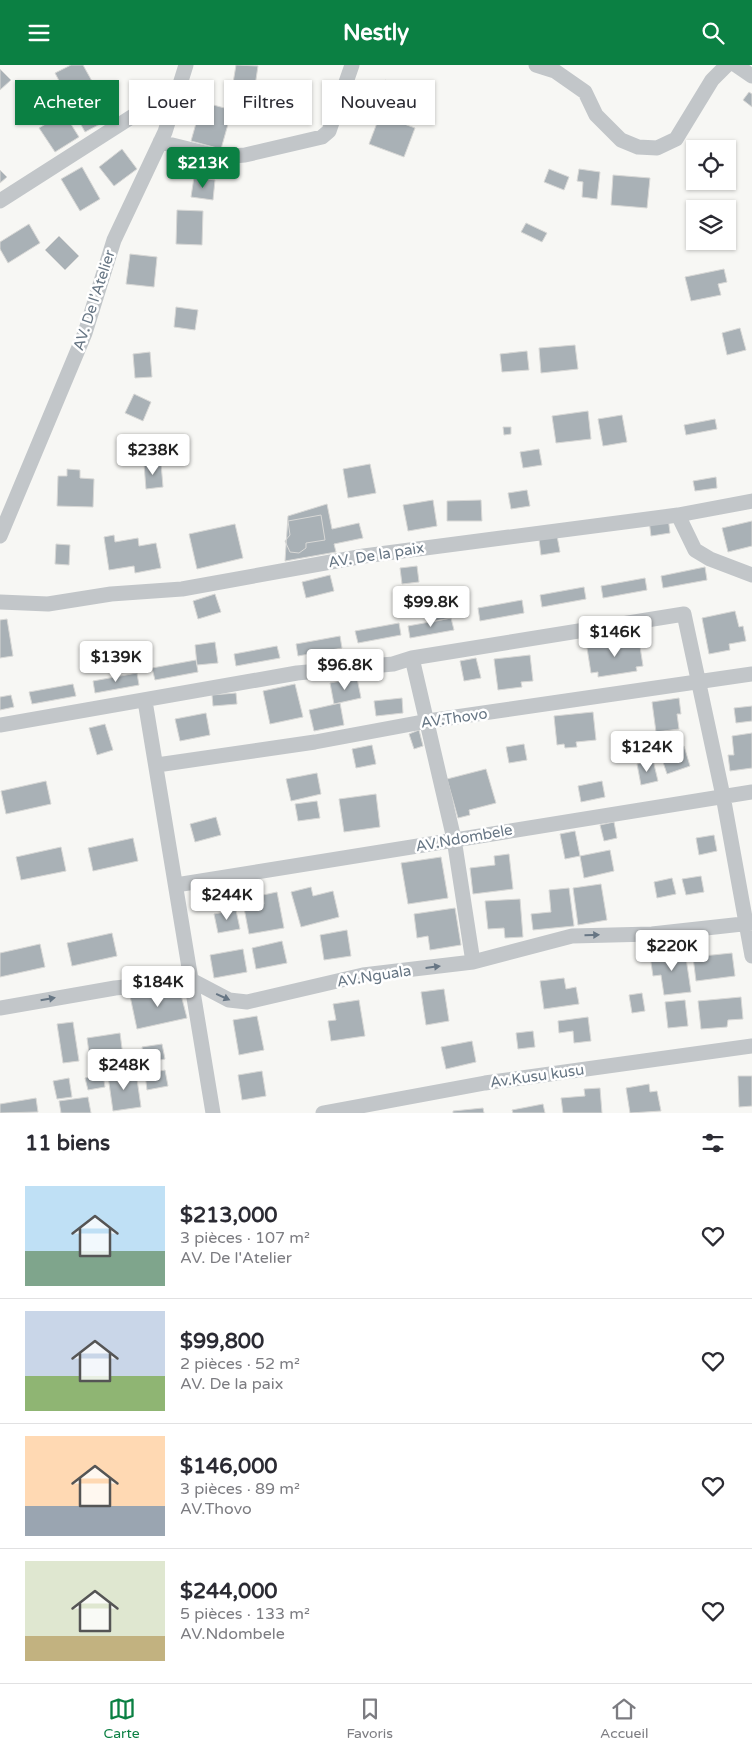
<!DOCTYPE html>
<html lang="fr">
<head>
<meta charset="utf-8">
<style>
  :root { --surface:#fff; --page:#f2f2f3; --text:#2b2b33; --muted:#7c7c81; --line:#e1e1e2; --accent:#0b8043 }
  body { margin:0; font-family:"Varela Round",sans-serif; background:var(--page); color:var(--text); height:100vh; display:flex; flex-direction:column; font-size:19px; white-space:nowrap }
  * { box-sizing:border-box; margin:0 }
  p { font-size:16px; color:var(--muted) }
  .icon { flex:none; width:28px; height:28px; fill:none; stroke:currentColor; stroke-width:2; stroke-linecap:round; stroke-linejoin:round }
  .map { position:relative; height:1048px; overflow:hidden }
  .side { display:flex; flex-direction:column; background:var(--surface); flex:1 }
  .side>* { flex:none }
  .guide { position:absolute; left:15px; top:15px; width:500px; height:45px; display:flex; gap:10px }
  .controls { position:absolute; left:686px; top:75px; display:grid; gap:10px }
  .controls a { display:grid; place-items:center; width:50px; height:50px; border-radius:0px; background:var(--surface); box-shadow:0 1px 4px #0004; font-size:25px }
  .price { position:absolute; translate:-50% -42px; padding:0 11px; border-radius:5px; background:#fff; color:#222; font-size:16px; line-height:32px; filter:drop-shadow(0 1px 2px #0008) }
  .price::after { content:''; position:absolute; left:50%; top:30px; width:15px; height:11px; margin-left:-8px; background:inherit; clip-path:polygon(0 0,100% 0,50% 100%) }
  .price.on { background:var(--accent); color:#fff }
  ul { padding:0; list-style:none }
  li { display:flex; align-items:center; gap:15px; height:125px; padding:0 25px }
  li+li { border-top:1px solid var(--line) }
  li span { display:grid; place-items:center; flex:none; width:140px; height:100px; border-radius:0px; color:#555 }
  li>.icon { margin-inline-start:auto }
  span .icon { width:60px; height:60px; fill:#fffc; stroke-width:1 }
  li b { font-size:21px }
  h2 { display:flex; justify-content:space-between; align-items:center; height:60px; padding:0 25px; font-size:21px }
  .chip { padding:0 18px; border-radius:0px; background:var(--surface); box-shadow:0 1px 4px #0004; font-size:18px; line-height:45px }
  .chip.on { background:var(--accent); color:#fff }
  header { display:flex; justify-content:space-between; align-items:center; height:65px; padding:0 25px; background:var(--accent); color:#fff; font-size:22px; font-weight:800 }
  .tabs { display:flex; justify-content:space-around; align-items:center; height:70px; border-top:1px solid var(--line); background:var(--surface); font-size:14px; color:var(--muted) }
  .tabs a { display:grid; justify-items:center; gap:2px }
  .tabs .on { color:var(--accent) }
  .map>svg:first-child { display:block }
  .building { fill:#a9b1b6; stroke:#d8d8d6 }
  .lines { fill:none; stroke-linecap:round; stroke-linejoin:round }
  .minor { stroke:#c2c6c9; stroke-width:15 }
  .oneway { fill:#677684 }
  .labels { text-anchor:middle; stroke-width:5; stroke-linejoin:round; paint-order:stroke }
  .street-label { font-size:15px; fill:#677684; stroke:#fff }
</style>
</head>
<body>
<header><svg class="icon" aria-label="menu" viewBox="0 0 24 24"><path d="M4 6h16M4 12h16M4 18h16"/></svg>Nestly<svg class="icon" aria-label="search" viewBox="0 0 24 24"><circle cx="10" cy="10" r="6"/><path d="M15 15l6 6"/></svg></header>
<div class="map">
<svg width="752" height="1048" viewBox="0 0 752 1048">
  <rect width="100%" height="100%" fill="#f7f7f4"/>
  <path class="building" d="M71,0H83L93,18L67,31L55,8Z
    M236,0L258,1L255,21L233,18Z
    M0,4L11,15L0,25Z
    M385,15L413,28L405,45L377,32Z
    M100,22L115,51L85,67L69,38Z
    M749,27L752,29V42L743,35Z
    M202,37L232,45L221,84L191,76Z
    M64,48L79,72L55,87L39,63Z
    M380,50L415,63L404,92L369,79Z
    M122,84L137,104L114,121L99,102Z
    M82,102L100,134L80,146L61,114Z
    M549,104L569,112L564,125L544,117Z
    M579,104L600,107L597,134L582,132L583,117L577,116Z
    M0,105L7,112L0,118Z
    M613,110L650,113L647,143L611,140Z
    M194,112L215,115L213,135L191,132Z
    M177,145L203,146L202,180L176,179Z
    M526,158L547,168L542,177L521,167Z
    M29,159L40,178L8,198L0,184V177Z
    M59,171L79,191L65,205L45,185Z
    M130,189L157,192L154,222L126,219Z
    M724,204L727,217L718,219L721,230L691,236L685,212Z
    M176,242L198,245L195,265L174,262Z
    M740,263L746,285L727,290L722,268Z
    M575,280L578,304L541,308L539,283Z
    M527,286L529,305L502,307L500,289Z
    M150,287L152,312L135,313L133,289Z
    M134,329L151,337L143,356L125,348Z
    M588,346L591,374L556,378L552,351Z
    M622,350L627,377L603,381L598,354Z
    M715,354L717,364L686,370L684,360Z
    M503,362H511V369L504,370Z
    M539,384L542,400L523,403L520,387Z
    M161,398L163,422L146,424L144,399Z
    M370,399L376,428L348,433L343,404Z
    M67,404L80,405V413L94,414L93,442L57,441L58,411H67Z
    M716,412L717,423L695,426L693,416Z
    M527,425L530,441L511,444L508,428Z
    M433,435L437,461L408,466L403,440Z
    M481,435L482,456H447V436Z
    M327,439L332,464L359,458L363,473L334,479L336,487L285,496L288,451Z
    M321,450L325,475L306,478V483L299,488L290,487L285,476L290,470L288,456Z
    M668,452L670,468L651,471L649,455Z
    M752,456V481L728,487L722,463Z
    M235,459L243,493L197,504L189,469Z
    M114,470L115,477L138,473L139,481L156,478L161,503L135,508L134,501L109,505L104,472Z
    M557,471L560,487L541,490L539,474Z
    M56,479L70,480L69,500L55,499Z
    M417,501L419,517L402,519L400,503Z
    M705,502L707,515L663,523L661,511Z
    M330,510L334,526L306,533L302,517Z
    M645,513L647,525L603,533L601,521Z
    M584,522L586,534L542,542L540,530Z
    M432,523L436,538L428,540L424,525Z
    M215,529L221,547L198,554L193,536Z
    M522,535L524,548L480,556L478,543Z
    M448,536L451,553L431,557L428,540Z
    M735,546L739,562L743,561L746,576L729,579L730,585L709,589L702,553Z
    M451,553L454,565L410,573L408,561Z
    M7,554L13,591L0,593V555Z
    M399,558L401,570L358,578L355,566Z
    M340,571L342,583L298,591L296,579Z
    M639,575L643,601L636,602L637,606L598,612V607L591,608L587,583Z
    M215,577L218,598L197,600L195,580Z
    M277,581L280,593L236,601L234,589Z
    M530,590L533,616L521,617L522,622L498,625L494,594Z
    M476,593L481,613L464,616L460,596Z
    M196,595L198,607L155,615L152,603Z
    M137,608L139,620L95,628L93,616Z
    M357,613L361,633L334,639L330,618Z
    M73,619L76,631L32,639L29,627Z
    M295,619L303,652L270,659L263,626Z
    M236,628L237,639L213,641L212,630Z
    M11,630L14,642L0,645V632Z
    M402,633L403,648L376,651L374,636Z
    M679,633L681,649H677L679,664L656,667L652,637Z
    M340,638L344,660L314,666L309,645Z
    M752,641V656L736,658L734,643Z
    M593,647L596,675L576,677L577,682L565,683L564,679L557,680L554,651Z
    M206,648L210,670L180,676L175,654Z
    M105,659L113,685L97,690L89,663Z
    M419,665L423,681L414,684L409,669Z
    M752,668V703L730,706L728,690H734L732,671Z
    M524,679L527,695L509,698L506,682Z
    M372,680L376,699L356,703L352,684Z
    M684,681L690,701L667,709L660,688Z
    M653,695L658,716L641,720L637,699Z
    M486,704L496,738L469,745L470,750L458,753L447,714Z
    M317,708L321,729L291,736L286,714Z
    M46,716L51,739L6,749L1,726Z
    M602,716L605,732L581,737L578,721Z
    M376,729L380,762L344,767L339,734Z
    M317,736L320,753L298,756L295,739Z
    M216,752L221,770L195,777L190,759Z
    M614,757L617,773L604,776L600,760Z
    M575,766L580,791L565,794L560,769Z
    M714,770L717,786L699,790L696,773Z
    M133,773L138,796L93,806L88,783Z
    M61,782L66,806L21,815L16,792Z
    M610,785L614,806L584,813L580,791Z
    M509,789L513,824L473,829L470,803L495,800L494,791Z
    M441,792L448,833L408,839L401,798Z
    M701,811L704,827L686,830L682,814Z
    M672,813L676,829L657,833L654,817Z
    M601,819L607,855L578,860L573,823Z
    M311,822L313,831L333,826L339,852L301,862L291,827Z
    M569,823L574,861L533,865L531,849L551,847L549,825Z
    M277,827L284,863L249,869L244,843L264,839L263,830Z
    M520,834L523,872L505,873L504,863L488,864L485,836Z
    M455,843L461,880L430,885L428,871L417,873L414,849Z
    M236,845L240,864L218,868L214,849Z
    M347,865L351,891L324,895L320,870Z
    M112,868L117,891L72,901L67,878Z
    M282,876L287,898L256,904L252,883Z
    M40,879L45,902L0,912V888Z
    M243,884L247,907L214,913L210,890Z
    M685,886L691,927L664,930L661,910L653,911L650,891Z
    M732,888L735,911L696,916L693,892Z
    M564,913L566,924L576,922L579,939L544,944L540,916Z
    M179,922L187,953L137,964L130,931Z
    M444,924L449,956L426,960L421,927Z
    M642,928L645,946L632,948L629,930Z
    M741,932L743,954L728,955L727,962L701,964L698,936Z
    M359,935L365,971L331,976L328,956L336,955L333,939Z
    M685,935L688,961L668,963L665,937Z
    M257,951L264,985L239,990L233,955Z
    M588,952L591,976L574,978L573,966L559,968L558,956Z
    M73,957L79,996L63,998L57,959Z
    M533,966L535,982L518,984L516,968Z
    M120,968L123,991L90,995L87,973Z
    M472,976L476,997L446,1004L441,982Z
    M162,979L165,994L145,998L142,982Z
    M165,1005L168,1021L147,1025L145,1009Z
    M262,1006L266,1031L242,1035L238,1010Z
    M136,1007L141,1042L113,1046L108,1011Z
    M103,1009L105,1022L88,1025L85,1013Z
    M738,1011H752V1041L739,1042Z
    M69,1013L72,1032L57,1034L53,1016Z
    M649,1019L650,1027L657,1026L661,1046L630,1048L626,1023Z
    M600,1023L602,1048H563L561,1033L585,1031L584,1024Z
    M88,1032L91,1048H61L59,1036Z
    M36,1033L38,1047L0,1048V1039Z
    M543,1039L545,1048H513L512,1045Z
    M483,1043L484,1048H453V1046Z"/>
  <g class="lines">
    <path class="minor" d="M536,0L555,6L585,27L596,50L621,75L638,82L657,83L676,74L712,15L727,0
      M736,0L752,11
      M160,77L221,92L245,90L322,72L329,66L352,0
      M0,136L180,21
      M678,450L695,485L710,494L752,510
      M0,471L85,268L114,175L165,67L186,0
      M0,537L48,539L111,529L182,524L364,491L678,450L752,436
      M412,593L454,774L473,897
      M145,636L213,1048
      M0,660L297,608L393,599L412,593L684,549L723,731L752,891
      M157,700L315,677L428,656L752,609
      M176,820L752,727
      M0,943L115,923L191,915L229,935L247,937L363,910L473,897L572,871L652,869L752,858
      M323,1048L485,1018L752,981"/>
  </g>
  <defs><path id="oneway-solid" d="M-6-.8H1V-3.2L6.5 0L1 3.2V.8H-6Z" transform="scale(1.25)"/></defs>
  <g class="oneway">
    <use href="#oneway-solid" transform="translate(592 870) rotate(-2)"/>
    <use href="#oneway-solid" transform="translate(433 902) rotate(-7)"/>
    <use href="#oneway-solid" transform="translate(223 932) rotate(24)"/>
    <use href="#oneway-solid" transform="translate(48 934) rotate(-10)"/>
  </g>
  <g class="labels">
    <g class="street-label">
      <text transform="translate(94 235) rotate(-72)" y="5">AV. De l'Atelier</text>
      <text transform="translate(376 490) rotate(-9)" y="5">AV. De la paix</text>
      <text transform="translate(454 653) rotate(-8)" y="5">AV.Thovo</text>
      <text transform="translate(464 773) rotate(-10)" y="5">AV.Ndombele</text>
      <text transform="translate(374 911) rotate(-9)" y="5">AV.Nguala</text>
      <text transform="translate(537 1011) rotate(-8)" y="5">Av.Kusu kusu</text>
    </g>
  </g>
</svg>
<div class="controls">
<a><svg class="icon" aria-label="locate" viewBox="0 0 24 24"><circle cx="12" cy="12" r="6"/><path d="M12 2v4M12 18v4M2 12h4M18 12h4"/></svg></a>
<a><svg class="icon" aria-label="layers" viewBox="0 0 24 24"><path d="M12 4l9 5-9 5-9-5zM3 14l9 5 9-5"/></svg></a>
</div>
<b class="price on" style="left:203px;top:124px">$213K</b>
<b class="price" style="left:153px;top:411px">$238K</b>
<b class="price" style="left:431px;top:563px">$99.8K</b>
<b class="price" style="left:615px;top:593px">$146K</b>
<b class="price" style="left:116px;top:618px">$139K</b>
<b class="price" style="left:345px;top:626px">$96.8K</b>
<b class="price" style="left:647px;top:708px">$124K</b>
<b class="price" style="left:227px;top:856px">$244K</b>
<b class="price" style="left:672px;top:907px">$220K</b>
<b class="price" style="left:158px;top:943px">$184K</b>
<b class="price" style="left:124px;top:1026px">$248K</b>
<div class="guide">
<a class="chip on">Acheter</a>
<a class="chip">Louer</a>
<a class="chip">Filtres</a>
<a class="chip">Nouveau</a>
</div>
</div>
<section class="side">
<h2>11 biens<svg class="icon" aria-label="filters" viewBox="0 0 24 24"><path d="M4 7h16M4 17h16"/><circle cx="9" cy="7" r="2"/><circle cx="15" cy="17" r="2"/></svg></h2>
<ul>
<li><span style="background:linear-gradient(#bfe0f5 65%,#7fa58c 0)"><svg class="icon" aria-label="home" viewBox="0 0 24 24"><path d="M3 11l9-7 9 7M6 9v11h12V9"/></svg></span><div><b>$213,000</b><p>3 pièces · 107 m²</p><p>AV. De l'Atelier</p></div><svg class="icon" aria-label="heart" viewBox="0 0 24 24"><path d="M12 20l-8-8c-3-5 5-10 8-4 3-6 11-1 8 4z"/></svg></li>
<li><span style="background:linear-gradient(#c9d6e8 65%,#8fb573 0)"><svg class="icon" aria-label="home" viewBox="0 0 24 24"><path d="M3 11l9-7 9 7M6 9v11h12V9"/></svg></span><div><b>$99,800</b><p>2 pièces · 52 m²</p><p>AV. De la paix</p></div><svg class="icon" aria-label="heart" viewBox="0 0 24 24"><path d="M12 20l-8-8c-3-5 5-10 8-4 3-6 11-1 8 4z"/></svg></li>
<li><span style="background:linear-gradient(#ffd9b3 70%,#9aa5b1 0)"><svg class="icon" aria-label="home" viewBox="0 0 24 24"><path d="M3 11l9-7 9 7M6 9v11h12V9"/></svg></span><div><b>$146,000</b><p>3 pièces · 89 m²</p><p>AV.Thovo</p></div><svg class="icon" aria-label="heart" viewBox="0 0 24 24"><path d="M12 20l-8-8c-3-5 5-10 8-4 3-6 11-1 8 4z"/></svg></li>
<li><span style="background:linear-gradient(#dfe7d0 75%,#c2b280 0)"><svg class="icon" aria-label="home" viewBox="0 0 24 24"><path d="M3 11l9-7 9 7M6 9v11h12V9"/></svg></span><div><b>$244,000</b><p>5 pièces · 133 m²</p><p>AV.Ndombele</p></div><svg class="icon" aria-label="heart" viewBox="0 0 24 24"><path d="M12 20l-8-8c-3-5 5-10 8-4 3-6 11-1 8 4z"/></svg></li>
</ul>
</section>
<nav class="tabs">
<a class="on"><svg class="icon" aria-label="map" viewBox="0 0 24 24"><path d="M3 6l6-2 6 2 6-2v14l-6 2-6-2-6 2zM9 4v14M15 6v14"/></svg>Carte</a>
<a><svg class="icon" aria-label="saved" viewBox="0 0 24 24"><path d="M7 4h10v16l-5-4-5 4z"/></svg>Favoris</a>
<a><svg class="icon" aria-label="home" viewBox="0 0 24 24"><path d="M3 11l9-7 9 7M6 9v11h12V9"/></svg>Accueil</a>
</nav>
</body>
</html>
